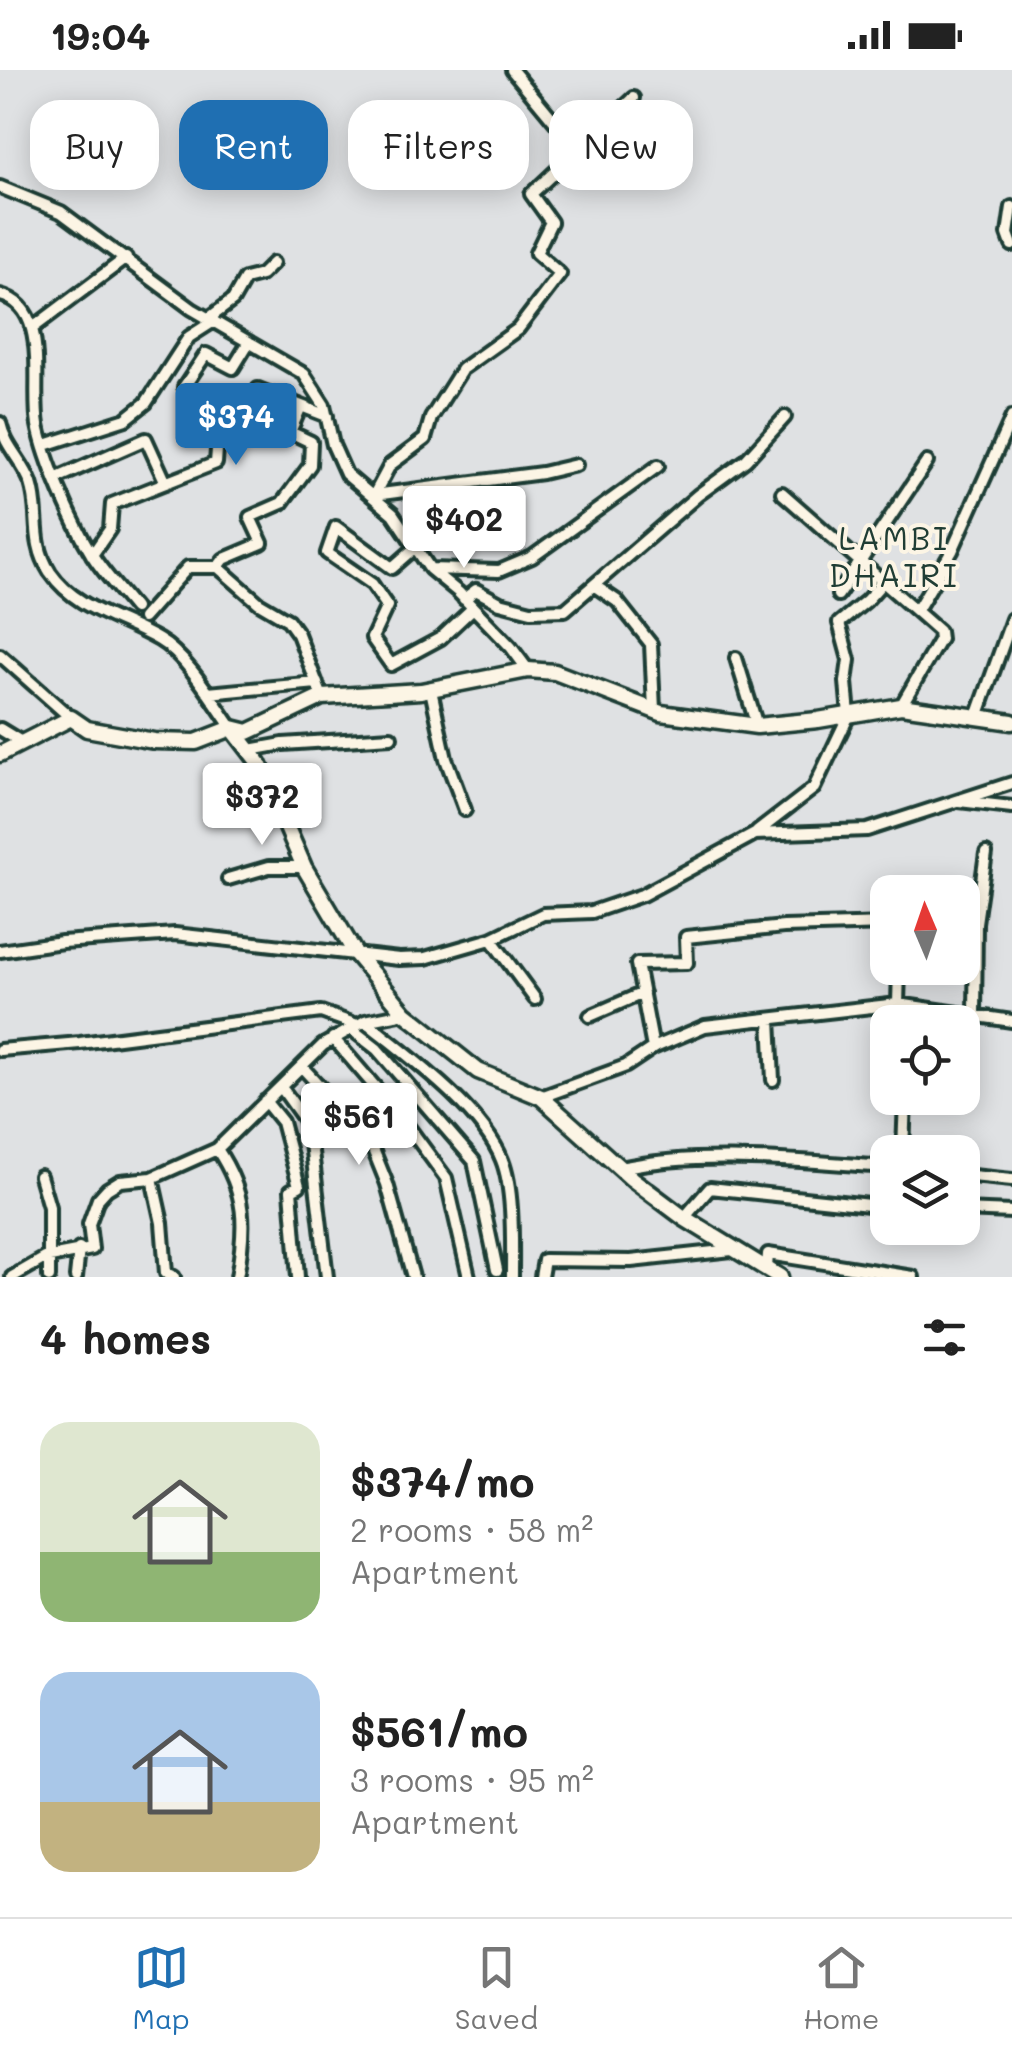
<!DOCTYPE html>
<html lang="en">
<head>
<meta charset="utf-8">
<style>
  :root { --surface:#fff; --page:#f2f2f2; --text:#222; --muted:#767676; --line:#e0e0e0; --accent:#1f6fb2 }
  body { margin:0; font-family:Mali,sans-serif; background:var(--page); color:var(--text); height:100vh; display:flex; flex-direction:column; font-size:38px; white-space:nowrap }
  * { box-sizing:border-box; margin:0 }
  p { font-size:32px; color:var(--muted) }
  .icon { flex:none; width:55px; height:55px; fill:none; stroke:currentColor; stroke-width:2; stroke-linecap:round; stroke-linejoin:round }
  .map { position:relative; height:1207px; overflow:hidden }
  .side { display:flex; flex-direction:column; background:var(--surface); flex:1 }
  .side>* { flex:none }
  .guide { position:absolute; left:30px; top:30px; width:952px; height:90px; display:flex; gap:20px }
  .needle { width:65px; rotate:358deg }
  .tools { position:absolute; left:870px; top:805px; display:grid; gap:20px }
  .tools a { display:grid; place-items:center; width:110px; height:110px; border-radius:20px; background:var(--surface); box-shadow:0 5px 25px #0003; font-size:50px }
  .price { position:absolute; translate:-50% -85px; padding:0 22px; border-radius:10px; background:#fff; color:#222; font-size:32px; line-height:65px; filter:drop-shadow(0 2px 5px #0008) }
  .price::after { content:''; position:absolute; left:50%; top:60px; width:30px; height:22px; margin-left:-15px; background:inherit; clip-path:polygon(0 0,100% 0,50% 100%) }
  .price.current { background:var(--accent); color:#fff }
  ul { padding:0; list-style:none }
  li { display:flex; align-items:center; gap:30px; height:250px; padding:0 40px }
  li span { display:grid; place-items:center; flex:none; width:280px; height:200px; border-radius:30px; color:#555 }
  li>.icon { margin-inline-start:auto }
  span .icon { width:120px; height:120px; fill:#fffc; stroke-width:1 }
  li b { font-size:42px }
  h2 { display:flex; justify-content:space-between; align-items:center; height:120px; padding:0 40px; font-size:42px }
  .pill { padding:0 35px; border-radius:30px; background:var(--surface); box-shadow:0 5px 25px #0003; font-size:35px; line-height:90px }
  .pill.current { background:var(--accent); color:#fff }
  .status { display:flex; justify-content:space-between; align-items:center; height:70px; padding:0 50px; background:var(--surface); direction:ltr }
  .status svg { height:28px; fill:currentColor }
  .menu { display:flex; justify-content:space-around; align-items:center; height:140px; border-top:2px solid var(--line); background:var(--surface); font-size:28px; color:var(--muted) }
  .menu a { display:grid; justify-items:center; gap:5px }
  .menu .current { color:var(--accent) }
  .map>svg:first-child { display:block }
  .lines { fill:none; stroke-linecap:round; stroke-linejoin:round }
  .street-casing { stroke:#1f3d34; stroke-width:18 }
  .secondary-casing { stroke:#1f3d34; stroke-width:21 }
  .street { stroke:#fcf5e5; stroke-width:10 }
  .secondary { stroke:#fcf5e5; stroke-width:14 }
  .labels { text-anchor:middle; stroke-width:8; stroke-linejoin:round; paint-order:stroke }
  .neighbourhood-label { font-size:32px; letter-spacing:2.5px; fill:#1f3d34; stroke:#fcf5e5 }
</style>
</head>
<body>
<div class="status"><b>19:04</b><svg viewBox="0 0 49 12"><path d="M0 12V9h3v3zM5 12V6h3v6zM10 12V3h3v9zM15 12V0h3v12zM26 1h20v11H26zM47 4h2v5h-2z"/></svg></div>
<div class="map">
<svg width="1012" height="1207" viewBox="0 0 1012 1207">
  <rect width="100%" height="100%" fill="#dfe1e3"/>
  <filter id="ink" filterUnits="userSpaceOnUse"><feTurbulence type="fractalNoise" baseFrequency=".01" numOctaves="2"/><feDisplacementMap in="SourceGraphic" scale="20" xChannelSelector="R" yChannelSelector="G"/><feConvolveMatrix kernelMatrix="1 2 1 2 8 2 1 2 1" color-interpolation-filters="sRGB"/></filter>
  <g filter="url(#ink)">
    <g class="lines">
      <g class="street-casing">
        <path id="street" d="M512,0L579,81
          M0,117L61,142L192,239L304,304L324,335L333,375L346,404L393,444L430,499L458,522L511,577L528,600
          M1012,137L1008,164L1012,175
          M0,225C51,237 31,316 38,355C45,391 72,452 91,483C102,502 120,520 134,538
          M208,249L233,230L245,209L261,205L273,193
          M34,257L126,188
          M220,339L250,346L258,319L327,346
          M0,353C5,377 23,391 31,413C41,443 30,471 50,502C76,540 122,548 159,570C187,586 213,631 232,658
          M45,375L126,349L146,333L189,267L214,251
          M57,408L146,369L166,413
          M782,423L939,561L940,569L901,636
          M374,425L390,395L425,369L431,348L462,299L518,259L560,204L536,183L551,152L531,124L634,28
          M374,425L542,403L576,395
          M416,477L392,498L336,457L327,483L372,514L387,536L372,568L391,595L441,568L472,539
          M92,485L110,459L112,434L216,393L220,339L184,317L206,284L233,298L249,272
          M218,497L224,489L262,473L250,447L282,433L310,395L311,372L290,362L301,336
          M431,499L499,501L532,487L658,396
          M595,516L617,531L651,574L654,640
          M838,525L927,392
          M464,529L476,520L500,533L531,541L565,540L698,425L746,390L785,347
          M917,540L952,481L1012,347
          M143,548L188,497H218L259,533L288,550L298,564L322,627
          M0,585L71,648
          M736,588L757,656
          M431,620L446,689L465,740
          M208,623L317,613
          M977,647L1012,549
          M0,659L23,673
          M250,680L283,674L391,667
          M959,731L1012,737
          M757,762L814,718L849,645L846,612L849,590L839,553L866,531L884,511
          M228,809L269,797H304
          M491,869L535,929
          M0,881L62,872L175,864L399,889L425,888L491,869L543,844L592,842L642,825L755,764L867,760L1012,713
          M899,898L898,934L1012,951
          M975,945L976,853L986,783
          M590,946L643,923
          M770,949L773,1010
          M365,951C407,985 483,1040 502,1090C514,1120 512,1174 512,1207
          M908,952L909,936
          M350,958L377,979L474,1091L497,1200
          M333,968L401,1047L446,1108L469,1207
          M653,978L637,894L687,893L686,867L784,857L888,854
          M0,980L80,973L321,942L357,955
          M302,997L324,1021L358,1042L387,1114L413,1207
          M281,1017L304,1049L310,1065L327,1207
          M541,1027L626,996L653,978L705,956L898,934
          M265,1031L282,1052L299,1116L291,1120L298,1207
          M217,1079C247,1124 246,1156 237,1207
          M903,1082L905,1028
          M620,1098C702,1080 804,1092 888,1097
          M962,1105L1012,1110
          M40,1106L49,1137V1207
          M152,1108L162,1153L166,1203L174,1207
          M962,1140L1012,1142
          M684,1148L710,1118L888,1137
          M767,1198L768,1184L913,1207
          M12,1207L45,1188L92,1179L89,1154L98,1129L107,1119L120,1111L152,1108L217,1079L323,975L365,951L405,943
          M76,1207L79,1179
          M541,1207L544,1190L631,1191L732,1180"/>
      </g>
      <g class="secondary-casing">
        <path id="secondary" d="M232,658L259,693L304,797L355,883L405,943L478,1001L541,1027L632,1109L684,1148L780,1207
          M0,684L71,648L87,659L154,671L196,672L232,658L248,662L322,627L421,621L528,600L555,602L661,643L757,656L818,650L901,636L1012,652"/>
      </g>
      <use href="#street" class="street"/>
      <use href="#secondary" class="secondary"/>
    </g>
  </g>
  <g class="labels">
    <g class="neighbourhood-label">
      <text x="894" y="480">LAMBI<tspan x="894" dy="37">DHAIRI</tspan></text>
    </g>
  </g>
</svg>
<div class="tools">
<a><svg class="needle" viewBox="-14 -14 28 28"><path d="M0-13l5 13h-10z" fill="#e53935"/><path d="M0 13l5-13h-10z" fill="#767676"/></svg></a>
<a><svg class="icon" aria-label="locate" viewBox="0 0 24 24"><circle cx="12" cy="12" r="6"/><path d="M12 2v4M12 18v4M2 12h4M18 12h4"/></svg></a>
<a><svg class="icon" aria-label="layers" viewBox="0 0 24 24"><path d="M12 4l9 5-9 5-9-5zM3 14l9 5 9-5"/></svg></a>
</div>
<b class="price current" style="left:236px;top:398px">$374</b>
<b class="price" style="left:464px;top:501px">$402</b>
<b class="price" style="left:262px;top:778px">$372</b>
<b class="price" style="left:359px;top:1098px">$561</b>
<div class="guide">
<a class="pill">Buy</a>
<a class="pill current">Rent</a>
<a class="pill">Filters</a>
<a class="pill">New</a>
</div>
</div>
<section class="side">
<h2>4 homes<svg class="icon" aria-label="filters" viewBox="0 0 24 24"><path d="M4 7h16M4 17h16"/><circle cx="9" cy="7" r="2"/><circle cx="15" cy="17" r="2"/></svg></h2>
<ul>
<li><span style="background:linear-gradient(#dfe7d0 65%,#8fb573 0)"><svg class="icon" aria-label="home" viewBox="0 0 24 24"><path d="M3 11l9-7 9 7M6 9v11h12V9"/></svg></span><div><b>$374/mo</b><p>2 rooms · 58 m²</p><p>Apartment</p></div></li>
<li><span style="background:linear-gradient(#a9c7e8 65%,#c2b280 0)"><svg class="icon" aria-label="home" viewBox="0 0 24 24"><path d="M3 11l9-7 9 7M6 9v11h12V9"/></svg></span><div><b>$561/mo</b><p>3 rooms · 95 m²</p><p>Apartment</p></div></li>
</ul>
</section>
<nav class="menu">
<a class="current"><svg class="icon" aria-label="map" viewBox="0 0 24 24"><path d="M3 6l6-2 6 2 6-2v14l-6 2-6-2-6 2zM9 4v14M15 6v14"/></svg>Map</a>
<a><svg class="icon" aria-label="saved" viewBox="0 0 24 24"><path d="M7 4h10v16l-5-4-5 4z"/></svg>Saved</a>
<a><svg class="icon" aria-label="home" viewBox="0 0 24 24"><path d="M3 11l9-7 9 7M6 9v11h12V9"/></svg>Home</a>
</nav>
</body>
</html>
